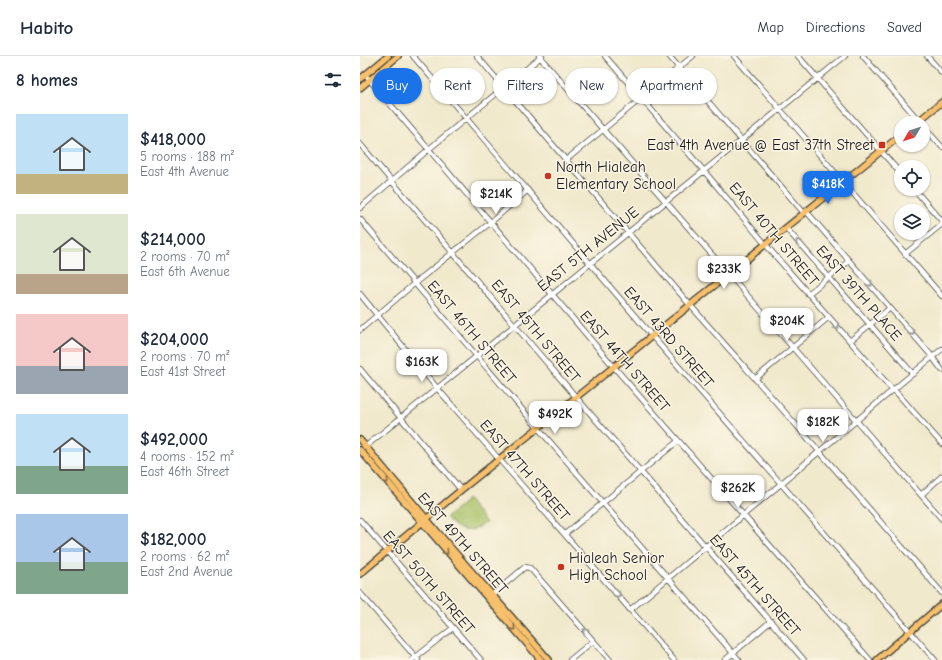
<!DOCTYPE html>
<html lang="en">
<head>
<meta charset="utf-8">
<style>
  :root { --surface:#fff; --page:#f2f2f3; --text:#1f2937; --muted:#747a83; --line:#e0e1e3; --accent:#1a73e8 }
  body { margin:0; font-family:"Comic Neue",sans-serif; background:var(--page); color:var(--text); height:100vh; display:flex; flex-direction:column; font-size:15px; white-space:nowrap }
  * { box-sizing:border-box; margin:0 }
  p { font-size:13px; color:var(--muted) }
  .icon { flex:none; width:22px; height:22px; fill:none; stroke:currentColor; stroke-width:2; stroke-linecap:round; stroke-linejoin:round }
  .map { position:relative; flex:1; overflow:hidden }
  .details { display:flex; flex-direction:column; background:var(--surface); width:360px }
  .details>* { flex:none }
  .top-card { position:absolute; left:12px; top:12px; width:380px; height:36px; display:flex; gap:8px }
  .needle { width:26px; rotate:231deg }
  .buttons { position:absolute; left:534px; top:60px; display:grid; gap:8px }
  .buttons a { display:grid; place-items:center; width:36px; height:36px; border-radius:50%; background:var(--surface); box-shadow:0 1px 3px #0004; font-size:20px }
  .price { position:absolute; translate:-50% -34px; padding:0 9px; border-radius:8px; background:#fff; color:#222; font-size:13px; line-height:26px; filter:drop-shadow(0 1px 2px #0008) }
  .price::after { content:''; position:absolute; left:50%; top:24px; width:12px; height:9px; margin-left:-6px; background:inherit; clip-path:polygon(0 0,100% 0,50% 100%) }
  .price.on { background:var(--accent); color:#fff }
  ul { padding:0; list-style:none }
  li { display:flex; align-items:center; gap:12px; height:100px; padding:0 16px }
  li span { display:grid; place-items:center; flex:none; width:112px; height:80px; border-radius:0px; color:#555 }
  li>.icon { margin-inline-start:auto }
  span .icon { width:48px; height:48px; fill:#fffc; stroke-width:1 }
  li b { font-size:17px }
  h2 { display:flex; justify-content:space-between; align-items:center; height:48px; padding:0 16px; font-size:17px }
  .pill { padding:0 14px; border-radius:18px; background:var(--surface); box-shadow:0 1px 3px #0004; font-size:14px; line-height:36px }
  .pill.on { background:var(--accent); color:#fff }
  header { display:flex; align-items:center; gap:24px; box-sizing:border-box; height:56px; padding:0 20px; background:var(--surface); border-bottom:1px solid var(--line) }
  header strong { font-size:19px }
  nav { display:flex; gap:22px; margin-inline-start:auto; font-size:14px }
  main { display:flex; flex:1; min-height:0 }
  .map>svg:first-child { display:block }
  .pitch { fill:#a7c167; stroke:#626e42 }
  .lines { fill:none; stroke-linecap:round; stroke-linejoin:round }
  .minor-casing { stroke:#3c3b36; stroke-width:6 }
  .major-casing { stroke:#3c3b36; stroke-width:8 }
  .minor { stroke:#fff; stroke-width:4.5 }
  .major { stroke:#f7c06c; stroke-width:5.5 }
  .oneway { stroke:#999 }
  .oneway2 { stroke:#8a6e44 }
  .poi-dot { fill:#c8321e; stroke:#fcf5e5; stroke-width:1.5 }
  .labels { text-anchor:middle; stroke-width:3; stroke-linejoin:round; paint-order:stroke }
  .poi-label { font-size:15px; fill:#1c1c1c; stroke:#fcf5e5; text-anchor:start }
  .street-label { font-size:15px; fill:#1c1c1c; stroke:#fcf5e5 }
</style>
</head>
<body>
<header>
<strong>Habito</strong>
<nav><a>Map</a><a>Directions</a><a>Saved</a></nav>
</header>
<main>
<section class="details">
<h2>8 homes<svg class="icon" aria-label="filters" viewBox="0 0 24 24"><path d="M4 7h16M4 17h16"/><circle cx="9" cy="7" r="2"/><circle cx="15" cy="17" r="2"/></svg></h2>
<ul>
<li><span style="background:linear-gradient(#bfe0f5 75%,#c2b280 0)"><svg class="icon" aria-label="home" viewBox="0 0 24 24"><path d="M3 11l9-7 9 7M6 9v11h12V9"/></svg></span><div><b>$418,000</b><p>5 rooms · 188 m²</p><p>East 4th Avenue</p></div></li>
<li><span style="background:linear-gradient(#dfe7d0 75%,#b9a48a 0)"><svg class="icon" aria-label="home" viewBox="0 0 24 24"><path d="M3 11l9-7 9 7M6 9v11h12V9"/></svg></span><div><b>$214,000</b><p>2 rooms · 70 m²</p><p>East 6th Avenue</p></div></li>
<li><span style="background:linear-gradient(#f6c9c9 65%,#9aa5b1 0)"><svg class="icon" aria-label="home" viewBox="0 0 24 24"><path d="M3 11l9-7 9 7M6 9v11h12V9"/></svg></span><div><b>$204,000</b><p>2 rooms · 70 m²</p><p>East 41st Street</p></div></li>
<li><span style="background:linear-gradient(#bfe0f5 65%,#7fa58c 0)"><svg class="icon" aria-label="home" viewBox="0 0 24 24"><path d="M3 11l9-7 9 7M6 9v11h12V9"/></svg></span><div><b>$492,000</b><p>4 rooms · 152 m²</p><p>East 46th Street</p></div></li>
<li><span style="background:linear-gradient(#a9c7e8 60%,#7fa58c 0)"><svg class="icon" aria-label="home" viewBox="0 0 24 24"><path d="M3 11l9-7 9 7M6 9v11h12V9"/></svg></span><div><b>$182,000</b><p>2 rooms · 62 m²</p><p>East 2nd Avenue</p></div></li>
</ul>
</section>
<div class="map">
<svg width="582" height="604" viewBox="0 0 582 604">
  <rect width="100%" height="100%" fill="#fcf5e5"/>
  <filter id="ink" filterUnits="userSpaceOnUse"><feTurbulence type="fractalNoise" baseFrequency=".025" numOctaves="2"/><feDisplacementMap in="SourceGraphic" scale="8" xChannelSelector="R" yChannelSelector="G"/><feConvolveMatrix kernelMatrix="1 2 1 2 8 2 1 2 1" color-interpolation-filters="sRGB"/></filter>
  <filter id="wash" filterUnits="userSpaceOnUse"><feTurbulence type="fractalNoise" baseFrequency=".012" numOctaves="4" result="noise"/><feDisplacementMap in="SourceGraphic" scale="16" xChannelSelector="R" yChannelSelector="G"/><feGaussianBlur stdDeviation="0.9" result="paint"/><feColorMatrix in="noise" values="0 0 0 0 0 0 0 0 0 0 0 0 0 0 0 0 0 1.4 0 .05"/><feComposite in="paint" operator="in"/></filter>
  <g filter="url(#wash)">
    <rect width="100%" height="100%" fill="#f0e9cc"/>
    <path class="pitch" d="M107,443L126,467C107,478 102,477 86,462L106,445Z"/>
  </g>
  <g filter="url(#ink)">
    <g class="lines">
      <g class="minor-casing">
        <path id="minor" d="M53,0L292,280L575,604
          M117,0L330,249L460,396L582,537
          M179,0L582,463
          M245,0L344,115L412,196L531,332L537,337L582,388
          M309,0L444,157
          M374,0L582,240
          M438,0L541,118
          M503,0L561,67
          M567,0L582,17
          M8,22L254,311L510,604
          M563,70L582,91
          M0,88L216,341L444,604
          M206,104L333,0
          M554,133L582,165
          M0,152L69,93L182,0
          M446,155L570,298L582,314
          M0,163L178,372L379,604
          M426,172L553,318
          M545,198L582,168
          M0,238L77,332L314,604
          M448,238L489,205
          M0,274L55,227L131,166L168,134
          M490,285L530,252
          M0,313L101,434
          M395,323L469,261
          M5,391L485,0
          M561,439L582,420
          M0,464L121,604
          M205,478L318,385
          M0,537L58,604
          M131,540L165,511L170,512L250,604
          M270,554L582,293
          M52,604L93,572
          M210,604L233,585
          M365,604L411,565"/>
      </g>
      <g class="major-casing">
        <path id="major" d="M0,23L28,0
          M0,32L38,0
          M556,67L582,46
          M0,384L91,492L189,604
          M0,394L181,604
          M0,518L101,434L541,79
          M517,604L582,548"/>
      </g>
      <use href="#minor" class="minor"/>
      <use href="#major" class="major"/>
    </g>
    <defs><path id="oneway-chevron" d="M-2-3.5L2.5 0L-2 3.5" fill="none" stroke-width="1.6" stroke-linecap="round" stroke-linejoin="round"/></defs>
    <g class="oneway">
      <use href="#oneway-chevron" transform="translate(438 186) rotate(-130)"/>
      <use href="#oneway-chevron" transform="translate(510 228) rotate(49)"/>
      <use href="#oneway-chevron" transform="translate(477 271) rotate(49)"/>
      <use href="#oneway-chevron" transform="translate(552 277) rotate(49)"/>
      <use href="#oneway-chevron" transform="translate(258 539) rotate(49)"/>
      <use href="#oneway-chevron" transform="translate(225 575) rotate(-131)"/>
    </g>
    <g class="oneway2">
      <use href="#oneway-chevron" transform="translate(26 425) rotate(50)"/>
      <use href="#oneway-chevron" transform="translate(86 496) rotate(49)"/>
      <use href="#oneway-chevron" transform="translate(153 572) rotate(49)"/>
    </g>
  </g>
  <g class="poi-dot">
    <rect x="518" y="85" width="8" height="8" rx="2"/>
    <circle cx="188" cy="120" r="4"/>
    <circle cx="201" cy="511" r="4"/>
  </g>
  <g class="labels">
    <g class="poi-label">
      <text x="514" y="94" text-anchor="end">East 4th Avenue @ East 37th Street</text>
      <text x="196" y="116">North Hialeah<tspan x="196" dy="17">Elementary School</tspan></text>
      <text x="209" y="507">Hialeah Senior<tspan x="209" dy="17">High School</tspan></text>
    </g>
    <g class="street-label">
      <text transform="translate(414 178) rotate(50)" y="5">EAST 40TH STREET</text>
      <text transform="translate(228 193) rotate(-39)" y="5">EAST 5TH AVENUE</text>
      <text transform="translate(499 237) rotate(49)" y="5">EAST 39TH PLACE</text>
      <text transform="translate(176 275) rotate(50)" y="5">EAST 45TH STREET</text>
      <text transform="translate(112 276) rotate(50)" y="5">EAST 46TH STREET</text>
      <text transform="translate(309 281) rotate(49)" y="5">EAST 43RD STREET</text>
      <text transform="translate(265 305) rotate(49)" y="5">EAST 44TH STREET</text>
      <text transform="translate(165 414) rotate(49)" y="5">EAST 47TH STREET</text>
      <text transform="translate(103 487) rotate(49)" y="5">EAST 49TH STREET</text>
      <text transform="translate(69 526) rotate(49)" y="5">EAST 50TH STREET</text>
      <text transform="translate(395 529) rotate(49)" y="5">EAST 45TH STREET</text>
    </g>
  </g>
</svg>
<div class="buttons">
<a><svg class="needle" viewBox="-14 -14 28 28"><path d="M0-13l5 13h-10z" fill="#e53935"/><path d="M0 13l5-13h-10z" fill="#747a83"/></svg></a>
<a><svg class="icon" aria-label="locate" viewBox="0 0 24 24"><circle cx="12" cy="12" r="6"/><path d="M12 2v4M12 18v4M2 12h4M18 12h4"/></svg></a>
<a><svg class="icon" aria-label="layers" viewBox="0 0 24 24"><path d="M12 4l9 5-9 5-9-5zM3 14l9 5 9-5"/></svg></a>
</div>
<b class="price on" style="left:468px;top:149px">$418K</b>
<b class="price" style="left:136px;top:159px">$214K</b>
<b class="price" style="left:364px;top:234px">$233K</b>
<b class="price" style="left:427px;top:286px">$204K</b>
<b class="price" style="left:62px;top:327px">$163K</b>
<b class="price" style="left:195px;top:379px">$492K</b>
<b class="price" style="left:463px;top:387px">$182K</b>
<b class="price" style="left:378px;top:453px">$262K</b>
<div class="top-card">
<a class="pill on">Buy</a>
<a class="pill">Rent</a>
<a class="pill">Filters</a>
<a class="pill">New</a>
<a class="pill">Apartment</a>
</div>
</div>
</main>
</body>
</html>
